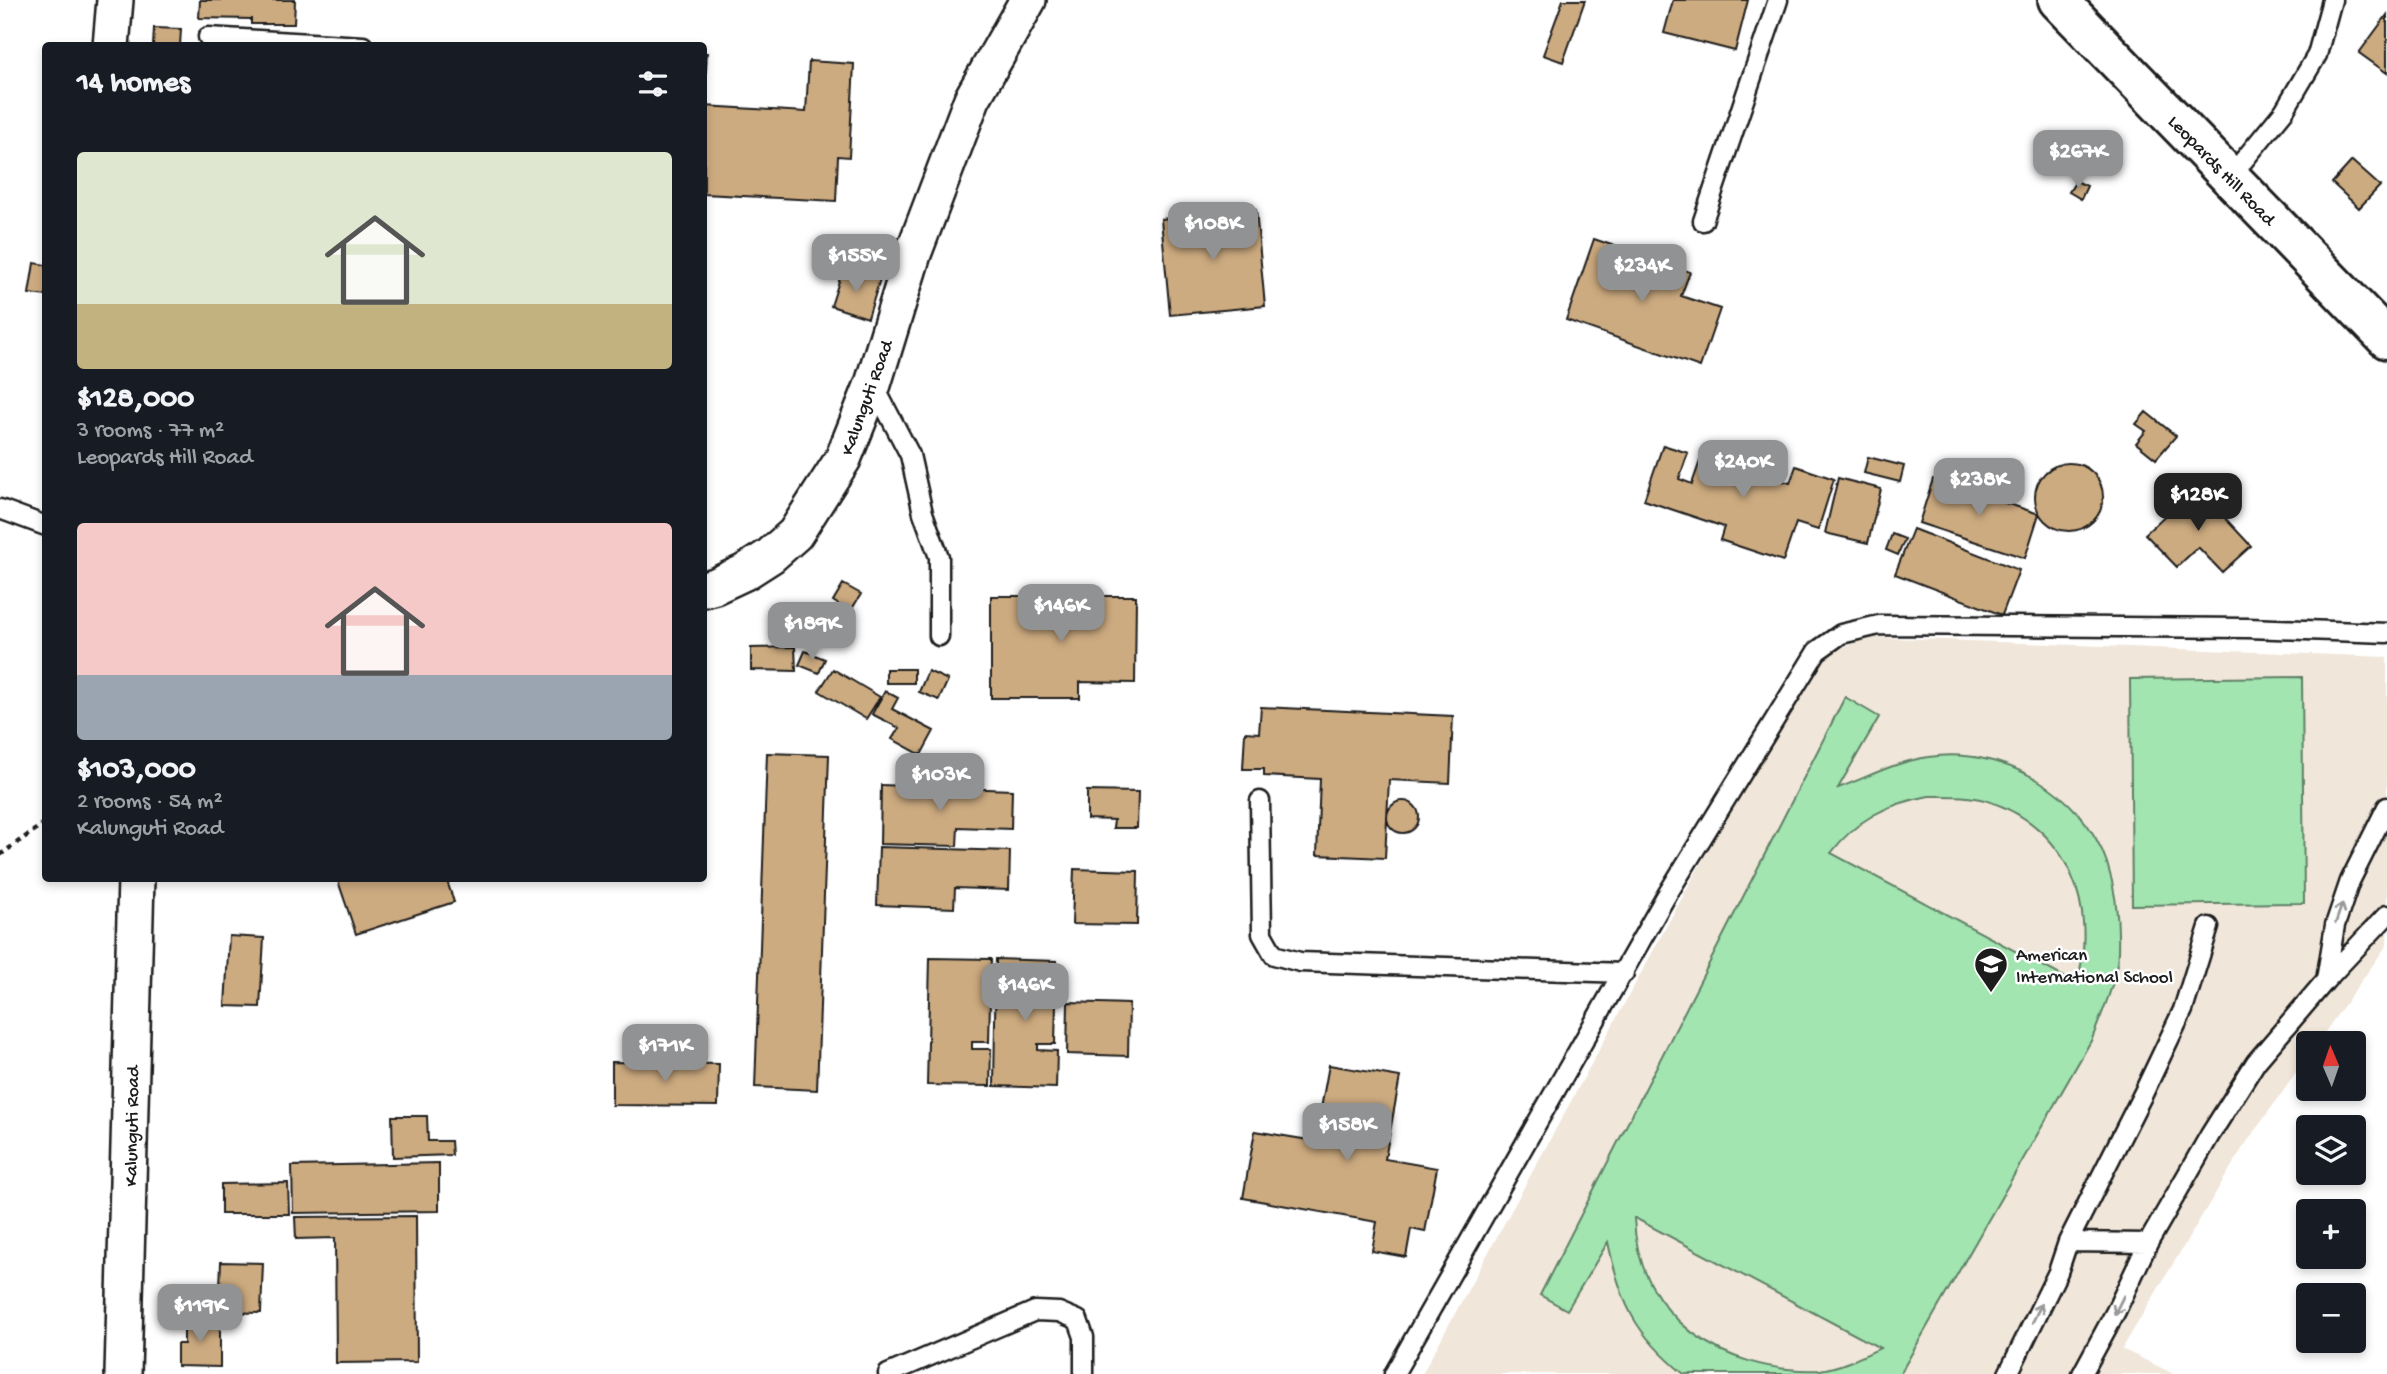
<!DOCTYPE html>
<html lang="en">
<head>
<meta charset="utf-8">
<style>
  :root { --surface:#171b24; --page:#242831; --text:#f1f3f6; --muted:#9ea1a6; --accent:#919294 }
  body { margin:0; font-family:"Gochi Hand",sans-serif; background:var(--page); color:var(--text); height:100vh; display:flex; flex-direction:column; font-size:26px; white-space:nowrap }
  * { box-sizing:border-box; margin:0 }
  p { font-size:23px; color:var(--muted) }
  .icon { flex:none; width:38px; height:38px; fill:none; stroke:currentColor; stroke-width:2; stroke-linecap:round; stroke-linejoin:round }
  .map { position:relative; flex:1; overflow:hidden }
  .details { position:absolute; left:42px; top:42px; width:665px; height:840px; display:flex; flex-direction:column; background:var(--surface); border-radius:7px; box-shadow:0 4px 10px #0003 }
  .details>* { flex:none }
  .needle { width:46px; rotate:358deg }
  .fabs { position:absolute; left:2296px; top:1031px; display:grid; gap:14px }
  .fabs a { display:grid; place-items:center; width:70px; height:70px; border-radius:7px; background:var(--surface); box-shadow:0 4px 10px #0003; font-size:35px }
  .price { position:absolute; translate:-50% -60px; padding:0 16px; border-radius:14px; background:var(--accent); color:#fff; font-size:23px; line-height:46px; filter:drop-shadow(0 2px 4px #0008) }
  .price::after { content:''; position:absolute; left:50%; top:42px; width:21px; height:16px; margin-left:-10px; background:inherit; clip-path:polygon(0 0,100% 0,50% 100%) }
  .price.selected { background:#222; color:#fff }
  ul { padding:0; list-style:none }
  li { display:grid; align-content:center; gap:14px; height:371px; padding:0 35px }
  li span { display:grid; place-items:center; height:217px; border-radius:7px; color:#555 }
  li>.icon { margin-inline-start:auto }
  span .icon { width:126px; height:126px; fill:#fffc; stroke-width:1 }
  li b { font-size:30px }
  h2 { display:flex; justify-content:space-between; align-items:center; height:84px; padding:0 35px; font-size:30px }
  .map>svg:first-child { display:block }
  .built { fill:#f0e6d9 }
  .green { fill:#a2e5b0; stroke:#5f8066; stroke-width:2; fill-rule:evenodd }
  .building { fill:#cdab80; stroke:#1c1c1c; stroke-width:2 }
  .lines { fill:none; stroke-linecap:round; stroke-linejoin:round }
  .lane-casing { stroke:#1c1c1c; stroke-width:23 }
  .street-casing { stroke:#1c1c1c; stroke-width:40 }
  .secondary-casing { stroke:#1c1c1c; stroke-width:44 }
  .path { stroke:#1c1c1c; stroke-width:4.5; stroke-dasharray:5 5; stroke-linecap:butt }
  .lane { stroke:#fff; stroke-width:18 }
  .street { stroke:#fff; stroke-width:35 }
  .secondary { stroke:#fff; stroke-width:38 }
  .oneway { stroke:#999 }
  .labels { text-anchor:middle; stroke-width:5; stroke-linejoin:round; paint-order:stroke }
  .street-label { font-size:19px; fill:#1c1c1c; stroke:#fff }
  .poi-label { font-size:19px; fill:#1c1c1c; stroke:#fff; text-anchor:start }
</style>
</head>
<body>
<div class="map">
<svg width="2387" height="1374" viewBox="0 0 2387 1374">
  <rect width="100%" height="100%" fill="#fff"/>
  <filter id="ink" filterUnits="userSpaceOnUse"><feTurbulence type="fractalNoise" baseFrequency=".0143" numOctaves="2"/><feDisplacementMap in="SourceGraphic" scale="14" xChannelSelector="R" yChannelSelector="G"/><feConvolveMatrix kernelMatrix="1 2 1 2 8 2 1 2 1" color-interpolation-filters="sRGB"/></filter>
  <g filter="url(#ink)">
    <path class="built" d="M1868,637L2387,657V945L2317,1043H2308V1056L2242,1149L2122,1349L2174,1374H1422L1812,660Z"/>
    <path class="green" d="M2302,677L2304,903L2132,905L2130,679Z
      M1845,697L1879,717L1838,788C1868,777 1897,761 1929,757C2002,746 2083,792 2107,863C2116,891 2119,923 2118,952C2117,982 2102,1012 2092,1039L1900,1374H1684C1634,1333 1621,1304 1608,1242L1567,1310L1540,1295ZM1929,796C1948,796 1969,795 1988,801C2069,828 2098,906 2077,984L1831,853C1857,819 1887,804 1929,796ZM1634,1218H1635L1880,1348C1861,1357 1841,1367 1820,1370C1724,1374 1637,1317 1634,1218Z"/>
    <path class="building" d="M200,0H295L294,24H251V19L199,18Z
      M1563,0H1585L1563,62L1543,55Z
      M1673,0H1748L1735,51L1664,33Z
      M2387,15V73L2359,53Z
      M154,28L181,29L180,46H153Z
      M704,53H707L704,106L806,112L809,61L854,64L849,157L838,156L836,201L704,194Z
      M2352,161L2380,186L2359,208L2332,183Z
      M2076,181L2087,186L2081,199L2069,192Z
      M1256,210L1265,306L1170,315L1161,219Z
      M1594,239L1690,272L1681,296L1720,309L1700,367L1566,320Z
      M876,245L889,257L873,274L861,261Z
      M34,263L46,265V296L29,294Z
      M855,271L880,279L868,318L831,306L841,275L853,278Z
      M2146,412L2176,436L2156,459L2136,443L2146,431L2136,424Z
      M1663,445L1688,453L1679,479L1692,484L1700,461L1746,476L1754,454L1785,464L1780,480L1790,483L1796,466L1834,479L1818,530L1796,523L1783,561L1720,540L1724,527L1644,500Z
      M1868,457L1904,466L1900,482L1864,473Z
      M2035 497a34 34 0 1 1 68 0a34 34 0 1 1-68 0Z
      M1838,478L1881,489L1868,543L1825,533Z
      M1933,479L2039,514L2025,558L1919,523Z
      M2196,487L2251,546L2222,572L2198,547L2177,567L2145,534Z
      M1913,529L2019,570L2002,615L1895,574Z
      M1892,534L1905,539L1898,555L1886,550Z
      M843,584L861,594L850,612L833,601Z
      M991,596H1136L1135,683L1080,682V698H991Z
      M795,647L796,671L751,670V648Z
      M805,651L825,659L819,673L799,665Z
      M833,669L880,697L866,719L819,691Z
      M886,669H914V683H886Z
      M928,671L948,680L939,700L919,692Z
      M885,691L898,698L892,709L934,731L921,755L892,739L899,728L872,714Z
      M1261,707L1453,716L1450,783L1389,780L1385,858L1317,855L1320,779L1264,776V769H1243L1245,732L1259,733Z
      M767,753L829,755L817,1090L755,1087Z
      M881,785L1012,790L1011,829L958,827L957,846L880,844Z
      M1087,791L1138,792L1137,828H1113L1114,820L1087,819Z
      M1387 817a16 16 0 1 1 32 0a16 16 0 1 1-32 0Z
      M879,847L1010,851L1009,890L955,888L954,908L877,905Z
      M1074,869L1138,871L1137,925L1072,924Z
      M337,878H446L454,902L356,934Z
      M229,936L264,938L260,1007L225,1006Z
      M930,958L991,959L989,1042H972V1049H991L990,1086L927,1085Z
      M996,959L1057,961L1055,1044H1038V1050L1057,1051L1056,1088L994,1086Z
      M1068,1002L1129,1004L1128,1056L1067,1054Z
      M612,1062L719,1064L718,1106L612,1105Z
      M1329,1065L1400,1077L1385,1159L1437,1168L1425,1232L1411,1229L1406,1257L1372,1251L1377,1222L1243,1198L1255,1131L1315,1141Z
      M392,1116H427L428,1141H451L452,1155L393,1157Z
      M439,1163V1211L293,1213L292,1166Z
      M288,1183L289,1214H221V1184Z
      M416,1216L417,1362L336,1363L335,1238L296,1239L295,1217Z
      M221,1262L263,1263L261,1313L219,1312Z
      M184,1319H220V1367L177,1366V1344H184Z"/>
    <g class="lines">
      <g class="lane-casing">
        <path id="lane" d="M208,37L363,46
          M2230,177L2284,111L2317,55L2332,0
          M1703,221L1778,0
          M873,384L910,455L923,513L939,557V636
          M0,509L46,526
          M1260,801L1262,934L1274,955L1300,962L1624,973
          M2326,980L2335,925L2350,881L2387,807
          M2068,1242L2144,1092L2183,1010L2209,927
          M888,1374L1035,1311L1059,1312L1078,1320L1084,1337V1374
          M1394,1374L1665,898L1817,651L1841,634L1879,625L2248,628L2387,633
          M2008,1374L2058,1272L2068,1242L2148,1243
          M2082,1374L2116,1311L2148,1243L2210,1135L2256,1062L2326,980L2387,915"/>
      </g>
      <g class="street-casing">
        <path id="street" d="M111,46L115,0
          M704,589L715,586L745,572L770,556L795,534L843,459L873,384L913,254L972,99L1028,0
          M123,1374L136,878"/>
      </g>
      <g class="secondary-casing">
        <path id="secondary" d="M2058,0L2387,339"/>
      </g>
      <path class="path" d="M0,855L46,822"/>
      <use href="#lane" class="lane"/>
      <use href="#street" class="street"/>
      <use href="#secondary" class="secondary"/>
    </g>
    <defs><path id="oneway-shaft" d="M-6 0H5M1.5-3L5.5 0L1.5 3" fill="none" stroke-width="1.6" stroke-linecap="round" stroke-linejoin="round" transform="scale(1.75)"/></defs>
    <g class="oneway">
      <use href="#oneway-shaft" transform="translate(2339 913) rotate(-71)"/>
      <use href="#oneway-shaft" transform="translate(2119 1305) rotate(116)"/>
      <use href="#oneway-shaft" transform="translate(2037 1313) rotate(-64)"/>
    </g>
  </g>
  <defs>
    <g id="school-pin" transform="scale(1.75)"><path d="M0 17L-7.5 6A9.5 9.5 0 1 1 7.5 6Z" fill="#1c1c1c" stroke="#fff"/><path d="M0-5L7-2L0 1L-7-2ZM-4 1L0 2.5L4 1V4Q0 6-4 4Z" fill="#fff"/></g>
  </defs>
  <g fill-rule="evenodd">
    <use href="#school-pin" x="1991" y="964"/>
  </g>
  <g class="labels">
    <g class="street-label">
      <text transform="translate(2223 169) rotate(46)" y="7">Leopards Hill Road</text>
      <text transform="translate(865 397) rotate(-70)" y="7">Kalunguti Road</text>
      <text transform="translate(130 1126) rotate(-89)" y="7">Kalunguti Road</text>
    </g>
    <g class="poi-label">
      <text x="2016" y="960">American<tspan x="2016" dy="22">International School</tspan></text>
    </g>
  </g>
</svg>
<div class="fabs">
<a><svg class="needle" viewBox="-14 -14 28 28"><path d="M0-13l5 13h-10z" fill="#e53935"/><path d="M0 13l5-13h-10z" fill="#9ea1a6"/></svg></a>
<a><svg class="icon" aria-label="layers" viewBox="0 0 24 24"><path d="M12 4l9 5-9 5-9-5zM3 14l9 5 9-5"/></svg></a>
<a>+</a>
<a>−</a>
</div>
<b class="price" style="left:2078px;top:190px">$267K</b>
<b class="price" style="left:1213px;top:262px">$108K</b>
<b class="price" style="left:856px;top:294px">$155K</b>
<b class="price" style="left:1642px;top:304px">$234K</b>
<b class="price" style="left:1743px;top:500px">$240K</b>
<b class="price" style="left:1979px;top:518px">$238K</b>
<b class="price selected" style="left:2198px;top:533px">$128K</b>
<b class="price" style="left:1061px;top:644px">$146K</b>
<b class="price" style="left:812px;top:662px">$189K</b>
<b class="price" style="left:940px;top:813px">$103K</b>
<b class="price" style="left:1025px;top:1023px">$146K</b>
<b class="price" style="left:665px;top:1084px">$171K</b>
<b class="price" style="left:1347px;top:1163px">$158K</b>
<b class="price" style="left:200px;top:1344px">$119K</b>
<section class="details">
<h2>14 homes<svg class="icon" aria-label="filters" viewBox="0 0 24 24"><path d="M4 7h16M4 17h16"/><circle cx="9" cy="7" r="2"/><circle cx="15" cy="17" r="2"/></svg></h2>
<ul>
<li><span style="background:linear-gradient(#dfe7d0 70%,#c2b280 0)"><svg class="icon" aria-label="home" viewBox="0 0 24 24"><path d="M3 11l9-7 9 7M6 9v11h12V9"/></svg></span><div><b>$128,000</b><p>3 rooms · 77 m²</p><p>Leopards Hill Road</p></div></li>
<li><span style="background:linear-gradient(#f6c9c9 70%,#9aa5b1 0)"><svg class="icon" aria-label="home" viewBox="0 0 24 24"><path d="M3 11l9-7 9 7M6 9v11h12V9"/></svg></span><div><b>$103,000</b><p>2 rooms · 54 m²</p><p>Kalunguti Road</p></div></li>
</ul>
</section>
</div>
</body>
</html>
